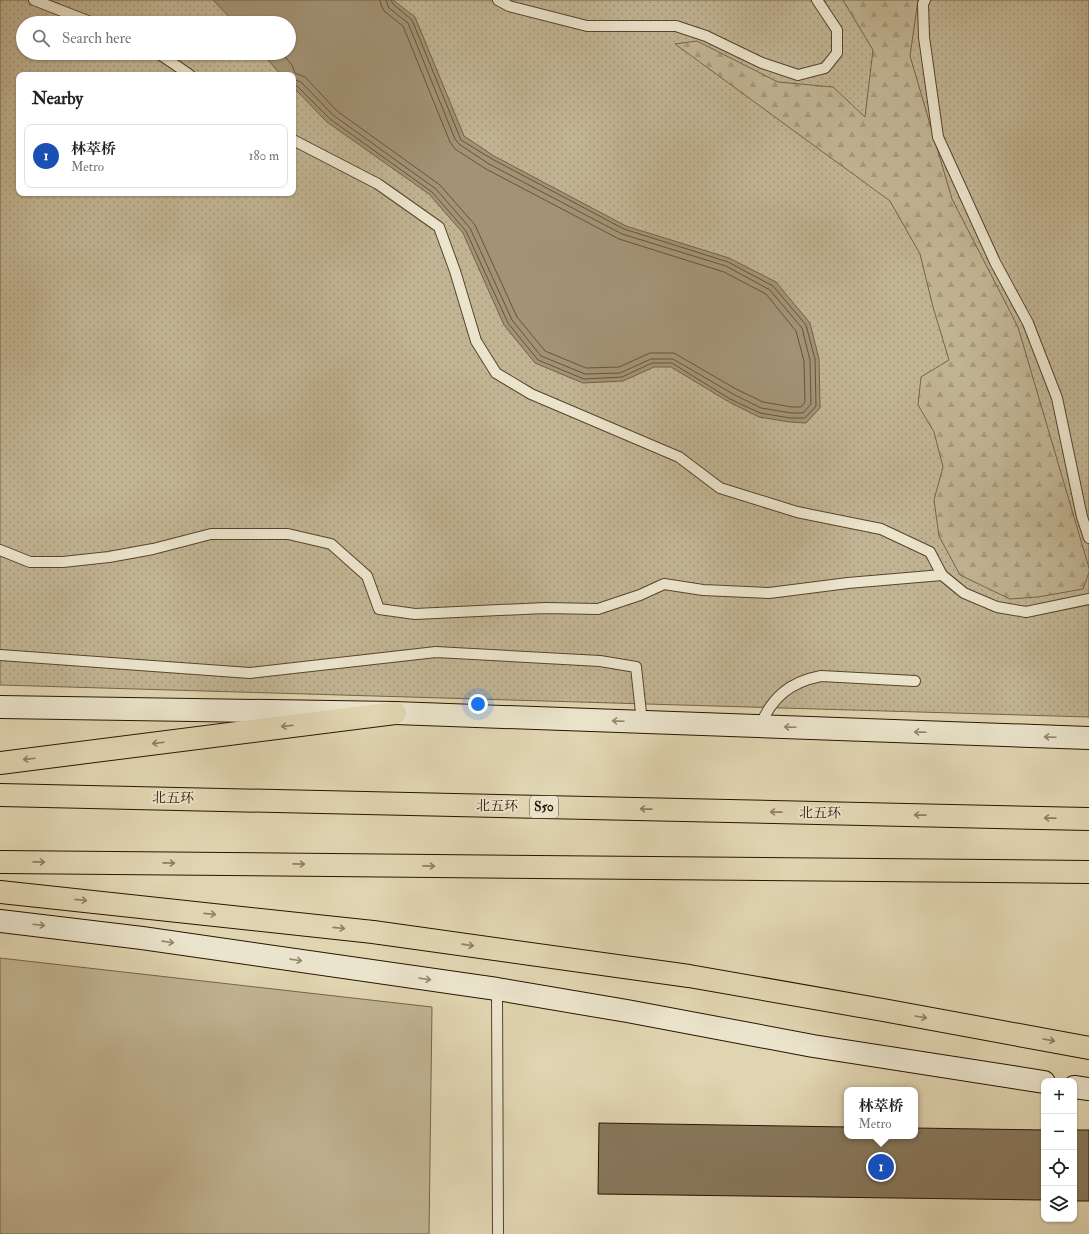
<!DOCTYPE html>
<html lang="en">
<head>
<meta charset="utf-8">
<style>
  :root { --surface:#fff; --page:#f2f2f2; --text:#202124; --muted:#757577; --line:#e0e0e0; --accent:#0f766e }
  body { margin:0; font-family:"IM FELL Double Pica","Noto Serif SC",serif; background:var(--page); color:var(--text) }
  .controls { position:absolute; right:12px; bottom:12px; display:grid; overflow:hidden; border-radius:8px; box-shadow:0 1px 3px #0004 }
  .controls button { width:36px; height:36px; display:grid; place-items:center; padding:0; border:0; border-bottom:1px solid var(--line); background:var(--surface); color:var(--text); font:20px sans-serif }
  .you { position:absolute; left:478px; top:704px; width:14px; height:14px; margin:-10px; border:3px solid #fff; border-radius:50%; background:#1a73e8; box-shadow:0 0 0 6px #1a73e833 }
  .badge { display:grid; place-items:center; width:26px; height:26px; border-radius:50%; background:var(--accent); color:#fff; font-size:13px; font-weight:700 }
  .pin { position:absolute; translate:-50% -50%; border:2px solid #fff; box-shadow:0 1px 4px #0006 }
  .popup { position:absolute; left:844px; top:1087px; width:74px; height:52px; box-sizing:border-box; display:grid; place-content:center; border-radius:8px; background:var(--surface); filter:drop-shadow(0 1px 3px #0005); font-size:13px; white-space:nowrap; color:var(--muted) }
  .popup b { font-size:15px; color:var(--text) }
  .popup::after { content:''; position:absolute; left:50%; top:100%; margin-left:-8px; border:8px solid transparent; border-top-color:var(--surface) }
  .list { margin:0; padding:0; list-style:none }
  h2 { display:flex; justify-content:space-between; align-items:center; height:52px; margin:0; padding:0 16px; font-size:17px }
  h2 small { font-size:13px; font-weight:400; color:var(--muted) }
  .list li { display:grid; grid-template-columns:26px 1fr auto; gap:12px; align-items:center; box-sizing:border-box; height:64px; margin:0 8px 8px; padding:0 8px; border:1px solid var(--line); border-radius:8px }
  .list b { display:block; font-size:15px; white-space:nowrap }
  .list p { margin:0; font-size:13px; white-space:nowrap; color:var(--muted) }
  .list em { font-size:13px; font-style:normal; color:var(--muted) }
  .icon { flex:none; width:22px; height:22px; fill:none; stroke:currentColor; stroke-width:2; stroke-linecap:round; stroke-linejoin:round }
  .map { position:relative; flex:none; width:1089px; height:1234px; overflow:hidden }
  .search { position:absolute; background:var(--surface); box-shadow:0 1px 3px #0004; left:16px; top:16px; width:280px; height:44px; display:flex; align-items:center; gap:10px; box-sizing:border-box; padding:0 14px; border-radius:22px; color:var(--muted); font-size:15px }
  .panel { position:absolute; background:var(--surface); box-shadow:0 1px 3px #0004; left:16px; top:72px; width:280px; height:124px; border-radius:8px }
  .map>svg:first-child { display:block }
</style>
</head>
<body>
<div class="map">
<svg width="1089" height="1234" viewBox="0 0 1089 1234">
  <defs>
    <pattern id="grass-dots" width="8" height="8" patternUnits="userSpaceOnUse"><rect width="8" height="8" fill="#c1b493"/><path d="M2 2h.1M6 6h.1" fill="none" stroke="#a69a7d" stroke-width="1.8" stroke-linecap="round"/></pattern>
    <pattern id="forest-firs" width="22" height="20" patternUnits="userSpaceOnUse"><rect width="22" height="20" fill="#c1b493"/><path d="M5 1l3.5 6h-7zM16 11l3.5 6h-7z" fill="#a69a7d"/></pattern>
  </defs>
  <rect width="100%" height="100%" fill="#e0d5b1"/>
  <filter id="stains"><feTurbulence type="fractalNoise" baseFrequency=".005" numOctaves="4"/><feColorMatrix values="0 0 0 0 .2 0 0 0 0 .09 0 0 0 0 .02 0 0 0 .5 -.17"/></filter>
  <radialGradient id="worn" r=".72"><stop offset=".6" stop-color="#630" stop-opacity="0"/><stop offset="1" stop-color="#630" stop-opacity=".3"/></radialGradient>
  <path fill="url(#grass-dots)" stroke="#75644a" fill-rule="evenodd" d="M0 0H1089V717L0 685ZM23 23H289V53H23ZM19 75H293V193H19Z"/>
  <polygon fill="url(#forest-firs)" stroke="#75644a" points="843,0 918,0 910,56 952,199 1018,327 1089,568 1089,572 1083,589 1038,597 1010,599 960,575 939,536 934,500 943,467 934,432 918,405 921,377 949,360 933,307 920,254 890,201 675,44 697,41 778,82 833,87 865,117 873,50"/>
  <polygon fill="#c1b493" stroke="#75644a" points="0,958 432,1007 429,1234 0,1234"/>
  <polygon fill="#a29375" stroke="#726046" points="213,0 393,0 415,17 464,136 494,156 626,226 729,258 776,282 810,323 819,359 820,408 806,423 790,422 759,417 729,402 671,367 654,367 623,381 583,383 535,363 504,325 463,233 429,194 327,122 293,87 293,75 281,75 262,53 289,53 289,23 235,23"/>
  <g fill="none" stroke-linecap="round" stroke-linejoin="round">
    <g stroke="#66543a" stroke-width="1">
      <polyline points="282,53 292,65 295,73 305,77 337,111 440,185 475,225 517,317 545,351 586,368 619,367 650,353 674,353 736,389 763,402 792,407 801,407 805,402 804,361 796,331 766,294 724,272 619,239 486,169 455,149 450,142 403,26 384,11 381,5 380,0"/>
      <polyline points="293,79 301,82 333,115 436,189 470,228 512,320 541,356 585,374 620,373 651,359 673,359 733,394 761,408 791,413 803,413 811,404 810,360 802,328 770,290 726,266 622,234 489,164 459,144 455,139 408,23 389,8 386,0"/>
      <polyline points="293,85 297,86 330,119 432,192 466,231 508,323 538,360 584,379 622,377 652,363 672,363 730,399 760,413 790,418 805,418 816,406 815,359 806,325 773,286 728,262 624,229 492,159 461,140 412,20 393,4 391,0"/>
    </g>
  </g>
  <g fill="#88785c" stroke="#291400">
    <polygon points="599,1123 847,1127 847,1136 915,1136 915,1128 1044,1130 1044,1200 598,1194"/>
    <rect x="1074" y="1130" width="15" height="71"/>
  </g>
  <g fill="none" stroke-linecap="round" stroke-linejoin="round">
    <g stroke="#57442c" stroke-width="12">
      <g id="lane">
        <polyline points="34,0 93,23"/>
        <polyline points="498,0 509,6 587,26 676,26 706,36 762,63 798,75 825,68 837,53 837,30 817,0"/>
        <polyline points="925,0 923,4 924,37 938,137 995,262 1028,323 1057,398 1082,517 1089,538"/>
        <polyline points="158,53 190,75"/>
        <polyline points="293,140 378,184 439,227 455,271 476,341 496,373 531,394 679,457 720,488 797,512 881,529 930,552 942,575 964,593 997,607 1026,612 1089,599"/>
        <polyline points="0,550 30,562 63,562 109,557 153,549 211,534 288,534 331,544 367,576 379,609 415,614 545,608 598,609 640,595 664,584 703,590 769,593 848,583 942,575"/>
        <polyline points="0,655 250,673 436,652 600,661 636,667 642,722"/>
        <path d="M760 726C772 697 790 682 821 676L915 681"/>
        <polyline points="497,989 498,1234"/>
      </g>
    </g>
    <g stroke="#291400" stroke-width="24">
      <g id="secondary">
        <polyline points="0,707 395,713 1089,738"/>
        <polyline points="0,921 142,938 497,989 627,1011 813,1046 1044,1082"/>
        <polyline points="1074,1087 1089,1089"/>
      </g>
    </g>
    <g stroke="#291400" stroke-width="24">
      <g id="highway">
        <polyline points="0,763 395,713"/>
        <polyline points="0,795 1089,819"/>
        <polyline points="0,862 1089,872"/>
        <polyline points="0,892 373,932 689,976 883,1010 1089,1048"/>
      </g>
    </g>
    <use href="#lane" stroke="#ebe4cc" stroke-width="10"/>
    <use href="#secondary" stroke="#ebe4cc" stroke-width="22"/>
    <use href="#highway" stroke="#e0d5b1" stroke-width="22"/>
  </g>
  <defs><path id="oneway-shaft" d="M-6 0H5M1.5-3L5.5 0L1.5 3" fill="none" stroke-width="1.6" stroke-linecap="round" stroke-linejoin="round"/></defs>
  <g stroke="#948670">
    <use href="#oneway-shaft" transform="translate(618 721) rotate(-178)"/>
    <use href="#oneway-shaft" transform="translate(790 727) rotate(-178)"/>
    <use href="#oneway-shaft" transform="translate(920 732) rotate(-178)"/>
    <use href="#oneway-shaft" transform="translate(1050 737) rotate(-178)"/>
    <use href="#oneway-shaft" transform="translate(39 925) rotate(7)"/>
    <use href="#oneway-shaft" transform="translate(168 942) rotate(8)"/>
    <use href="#oneway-shaft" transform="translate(296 960) rotate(8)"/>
    <use href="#oneway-shaft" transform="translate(425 979) rotate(8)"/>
  </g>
  <g stroke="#8e7e61">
    <use href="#oneway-shaft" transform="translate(287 726) rotate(173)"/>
    <use href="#oneway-shaft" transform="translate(158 743) rotate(173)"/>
    <use href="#oneway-shaft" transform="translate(29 759) rotate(173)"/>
    <use href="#oneway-shaft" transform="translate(646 809) rotate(-179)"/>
    <use href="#oneway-shaft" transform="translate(776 812) rotate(-179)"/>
    <use href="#oneway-shaft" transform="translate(920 815) rotate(-179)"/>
    <use href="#oneway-shaft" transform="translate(1050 818) rotate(-179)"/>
    <use href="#oneway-shaft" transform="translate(39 862) rotate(1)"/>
    <use href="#oneway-shaft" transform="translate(169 863) rotate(1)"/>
    <use href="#oneway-shaft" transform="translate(299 864) rotate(1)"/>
    <use href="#oneway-shaft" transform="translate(429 866) rotate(1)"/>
    <use href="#oneway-shaft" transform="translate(81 900) rotate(6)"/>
    <use href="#oneway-shaft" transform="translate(210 914) rotate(6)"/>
    <use href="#oneway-shaft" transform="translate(339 928) rotate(6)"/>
    <use href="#oneway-shaft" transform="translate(468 945) rotate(8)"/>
    <use href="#oneway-shaft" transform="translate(921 1017) rotate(10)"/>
    <use href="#oneway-shaft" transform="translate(1049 1040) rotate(10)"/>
  </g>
  <g text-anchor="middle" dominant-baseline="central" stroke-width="3.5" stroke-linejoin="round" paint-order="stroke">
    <rect fill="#ebe4cc" stroke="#63523d" stroke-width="1" x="530" y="796" width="28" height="22" rx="3"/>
    <g font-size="13" font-weight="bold" fill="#291400">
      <text x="544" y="807">S50</text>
    </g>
    <g font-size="14" fill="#291400" stroke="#ebe4cc">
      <text transform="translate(173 798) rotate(1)">北五环</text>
      <text transform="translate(497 806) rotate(1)">北五环</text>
      <text transform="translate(820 813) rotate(1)">北五环</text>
    </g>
  </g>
  <rect width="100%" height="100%" filter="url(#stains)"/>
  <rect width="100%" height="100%" fill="url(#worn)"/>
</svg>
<div class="controls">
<button>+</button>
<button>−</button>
<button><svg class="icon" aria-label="locate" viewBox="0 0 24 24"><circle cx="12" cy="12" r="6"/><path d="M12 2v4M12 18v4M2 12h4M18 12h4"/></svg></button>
<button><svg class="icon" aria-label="layers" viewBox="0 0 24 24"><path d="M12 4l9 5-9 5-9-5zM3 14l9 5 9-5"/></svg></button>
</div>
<div class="you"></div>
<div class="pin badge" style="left:881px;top:1167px;background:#1a4fb4">1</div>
<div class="popup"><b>林萃桥</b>Metro</div>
<div class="search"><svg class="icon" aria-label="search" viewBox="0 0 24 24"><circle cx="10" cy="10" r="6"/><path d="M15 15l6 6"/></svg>Search here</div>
<section class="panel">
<h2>Nearby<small></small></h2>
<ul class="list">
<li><span class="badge" style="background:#1a4fb4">1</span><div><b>林萃桥</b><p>Metro</p></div><em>180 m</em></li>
</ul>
</section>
</div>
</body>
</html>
